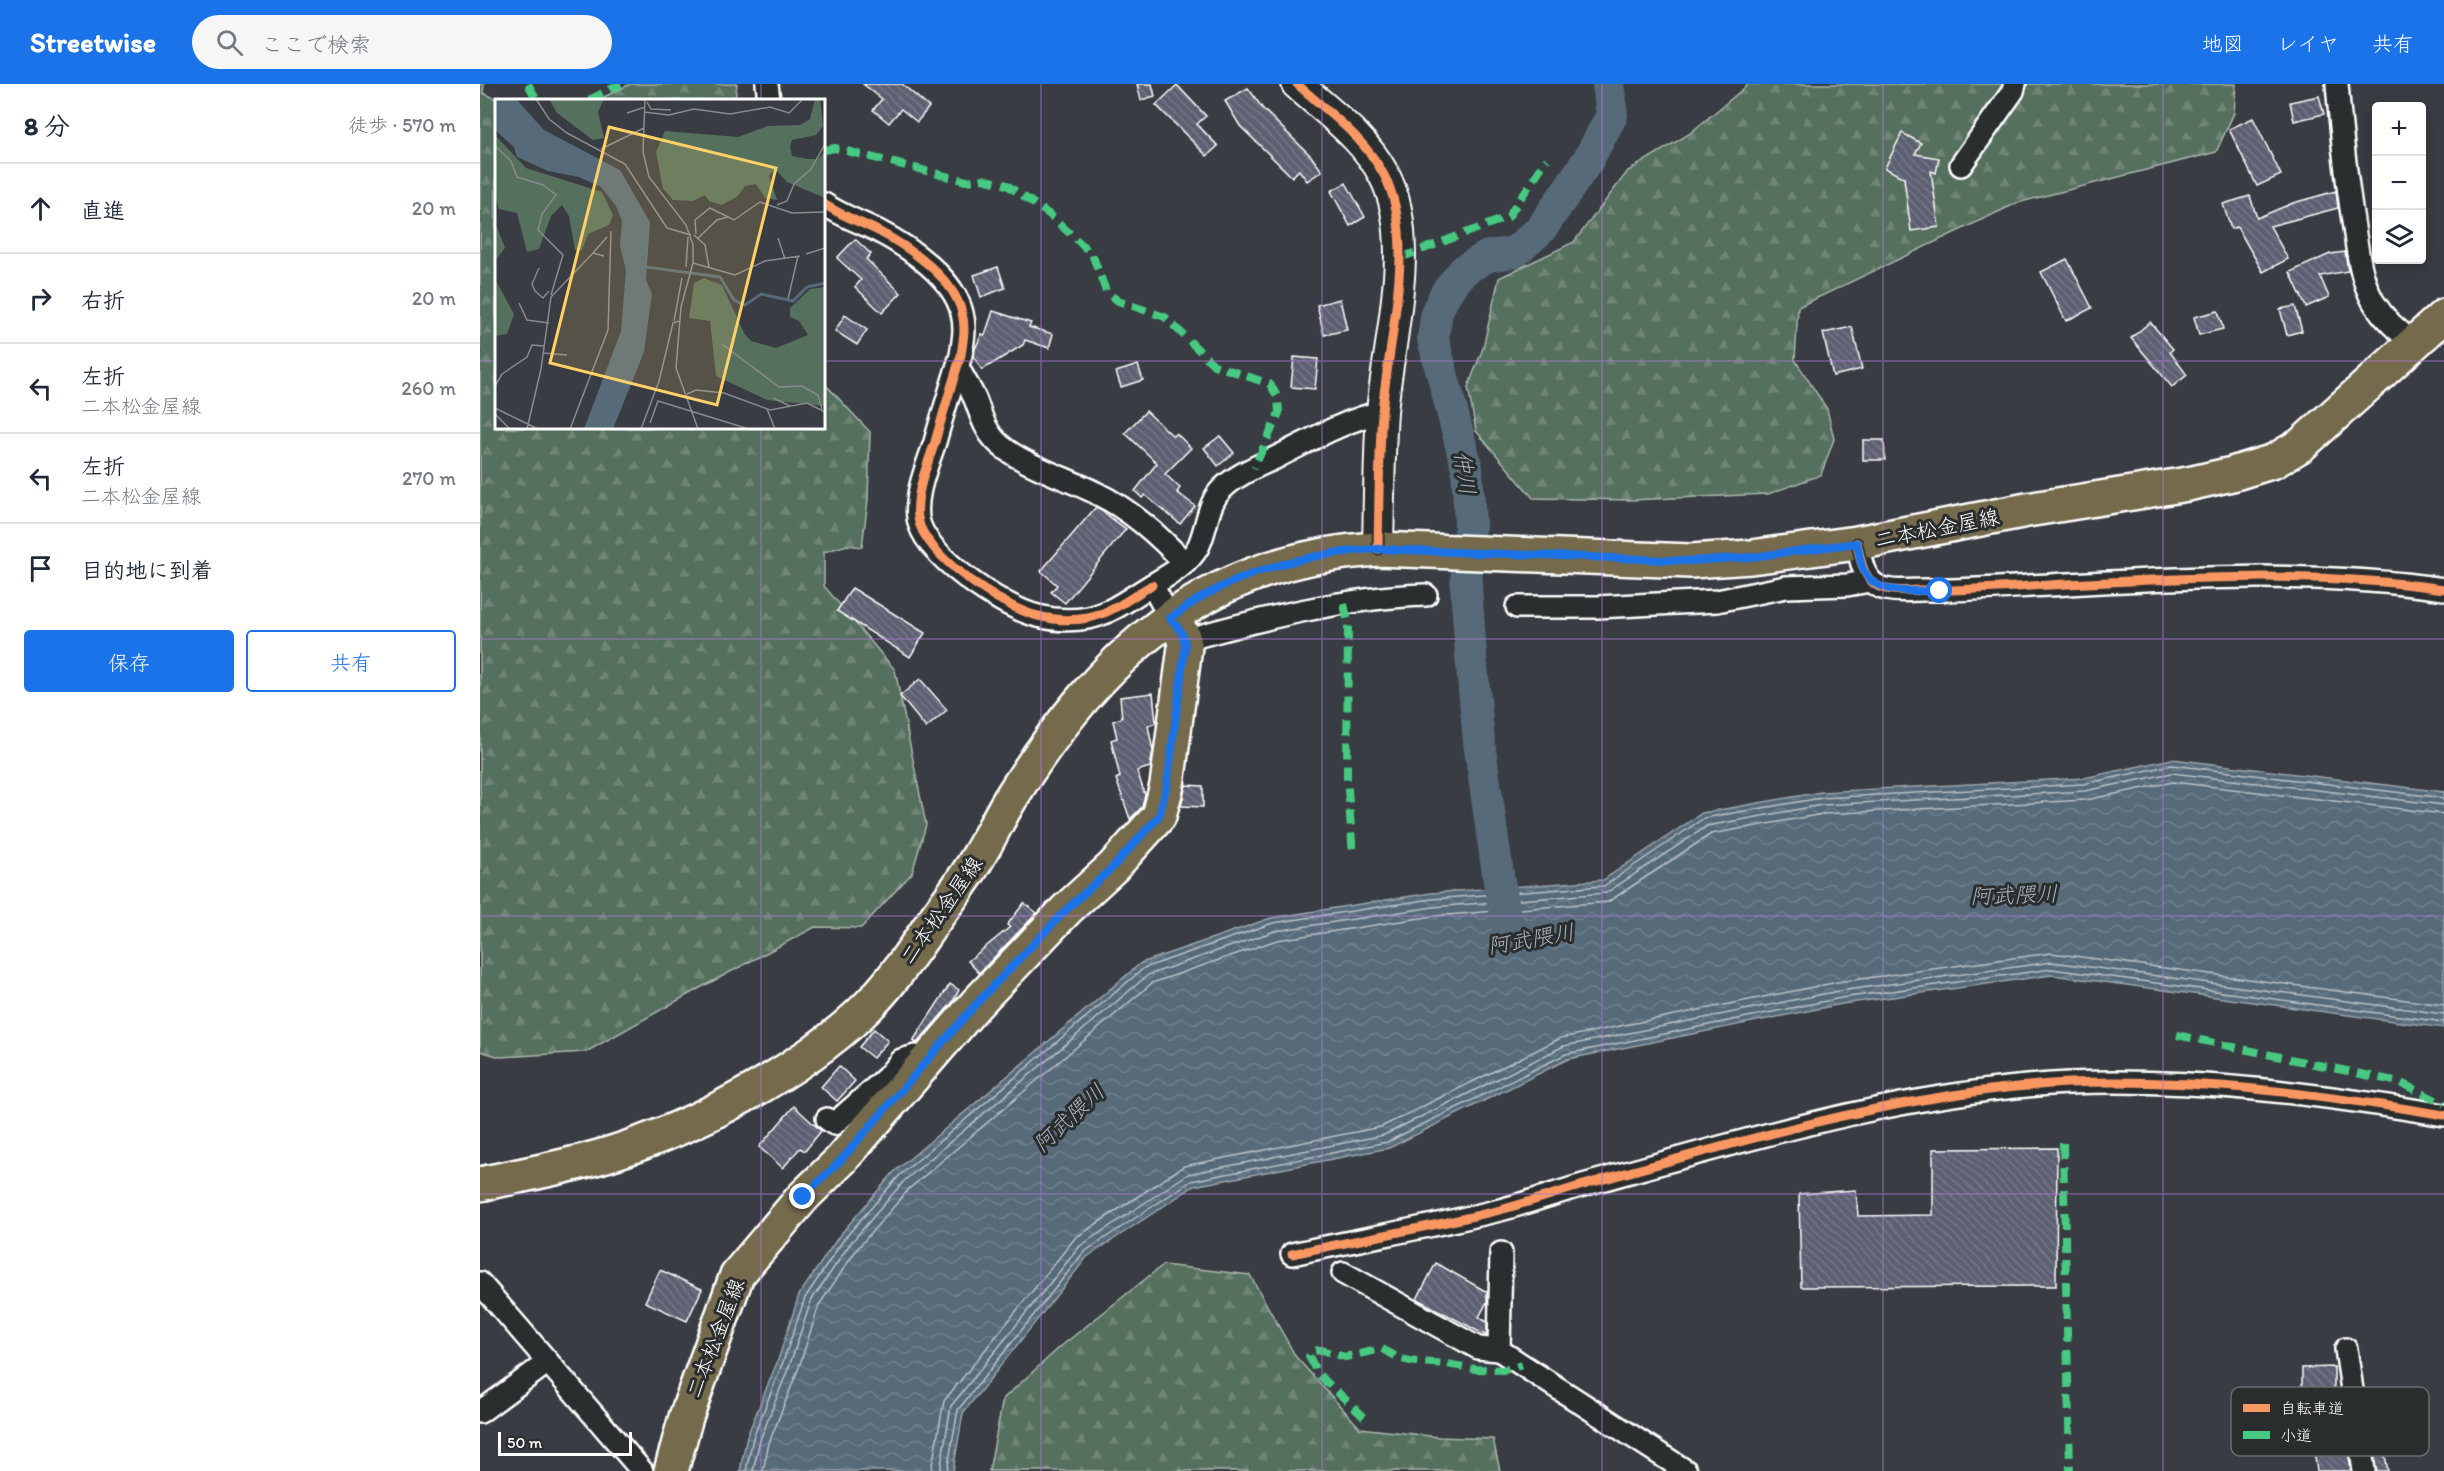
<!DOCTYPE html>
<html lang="ja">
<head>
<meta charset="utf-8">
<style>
  :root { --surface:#fff; --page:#f6f6f7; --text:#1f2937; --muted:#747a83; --line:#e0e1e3; --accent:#1a73e8 }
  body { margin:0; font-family:Itim,"Klee One",sans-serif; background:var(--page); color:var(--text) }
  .controls { position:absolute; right:18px; top:18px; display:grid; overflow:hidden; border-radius:6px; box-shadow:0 3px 15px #0003 }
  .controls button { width:54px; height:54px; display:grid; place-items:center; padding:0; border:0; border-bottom:2px solid var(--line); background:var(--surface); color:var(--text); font:30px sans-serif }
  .scale { position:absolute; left:18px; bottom:15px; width:134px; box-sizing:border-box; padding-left:6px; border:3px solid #fff; border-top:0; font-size:16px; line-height:21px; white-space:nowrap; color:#fff; -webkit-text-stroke:4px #2a2d2e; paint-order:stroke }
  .stop { position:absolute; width:18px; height:18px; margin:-14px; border:4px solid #1a73e8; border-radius:50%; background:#fff }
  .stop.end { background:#1a73e8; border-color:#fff; box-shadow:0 2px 6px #0008 }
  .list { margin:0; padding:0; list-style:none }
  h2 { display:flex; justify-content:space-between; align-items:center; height:78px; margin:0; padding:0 24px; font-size:26px }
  h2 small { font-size:20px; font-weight:400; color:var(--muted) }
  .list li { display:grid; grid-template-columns:39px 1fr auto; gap:18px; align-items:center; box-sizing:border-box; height:90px; padding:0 24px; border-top:2px solid var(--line) }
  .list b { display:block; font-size:22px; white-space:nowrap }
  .list p { margin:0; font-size:20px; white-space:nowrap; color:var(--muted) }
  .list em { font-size:20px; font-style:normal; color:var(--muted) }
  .actions { display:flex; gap:12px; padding:18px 24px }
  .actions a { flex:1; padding:14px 0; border:2px solid var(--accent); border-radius:6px; text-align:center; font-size:21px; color:var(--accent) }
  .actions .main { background:var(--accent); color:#fff }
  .icon { flex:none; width:33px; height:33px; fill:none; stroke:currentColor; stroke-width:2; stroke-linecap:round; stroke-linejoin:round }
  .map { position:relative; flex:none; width:1964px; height:1387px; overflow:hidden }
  header { display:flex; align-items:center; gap:36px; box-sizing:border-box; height:84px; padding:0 30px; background:var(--accent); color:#fff }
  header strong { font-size:28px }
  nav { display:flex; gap:33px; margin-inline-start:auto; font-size:21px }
  .search { width:420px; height:54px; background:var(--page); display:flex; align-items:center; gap:15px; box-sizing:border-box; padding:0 21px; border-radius:33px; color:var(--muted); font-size:22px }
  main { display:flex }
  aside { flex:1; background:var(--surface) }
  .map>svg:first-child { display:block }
</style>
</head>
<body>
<header>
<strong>Streetwise</strong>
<div class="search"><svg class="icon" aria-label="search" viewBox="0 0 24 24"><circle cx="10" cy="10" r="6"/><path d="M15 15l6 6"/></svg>ここで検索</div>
<nav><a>地図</a><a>レイヤ</a><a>共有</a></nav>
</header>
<main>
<aside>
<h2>8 分<small>徒歩 · 570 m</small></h2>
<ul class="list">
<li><svg class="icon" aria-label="ahead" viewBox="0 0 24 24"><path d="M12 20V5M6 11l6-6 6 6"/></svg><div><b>直進</b></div><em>20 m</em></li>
<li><svg class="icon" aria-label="right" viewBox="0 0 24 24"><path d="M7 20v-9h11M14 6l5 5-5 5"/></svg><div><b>右折</b></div><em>20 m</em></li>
<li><svg class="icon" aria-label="left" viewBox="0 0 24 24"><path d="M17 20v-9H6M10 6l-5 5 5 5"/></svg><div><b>左折</b><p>二本松金屋線</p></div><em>260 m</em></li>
<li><svg class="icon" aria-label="left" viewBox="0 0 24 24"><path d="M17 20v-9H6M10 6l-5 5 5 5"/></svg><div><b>左折</b><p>二本松金屋線</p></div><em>270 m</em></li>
<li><svg class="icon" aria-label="arrive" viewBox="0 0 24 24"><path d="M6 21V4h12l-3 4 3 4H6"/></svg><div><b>目的地に到着</b></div></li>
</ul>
<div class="actions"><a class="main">保存</a><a>共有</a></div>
</aside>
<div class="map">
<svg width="1964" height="1387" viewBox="0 0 1964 1387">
  <defs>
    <pattern id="forest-firs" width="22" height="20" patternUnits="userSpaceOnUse" patternTransform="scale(1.5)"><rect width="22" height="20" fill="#56705e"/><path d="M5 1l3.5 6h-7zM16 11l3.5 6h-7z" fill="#6f8576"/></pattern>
    <pattern id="water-waves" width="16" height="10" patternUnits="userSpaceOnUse" patternTransform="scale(1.5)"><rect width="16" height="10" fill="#566a79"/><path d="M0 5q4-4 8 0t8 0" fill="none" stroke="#6f808d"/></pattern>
    <pattern id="building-back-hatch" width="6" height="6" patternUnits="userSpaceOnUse" patternTransform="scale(1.5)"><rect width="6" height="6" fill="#5d6072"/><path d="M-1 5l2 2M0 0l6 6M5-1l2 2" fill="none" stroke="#757887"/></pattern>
  </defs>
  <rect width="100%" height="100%" fill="#393c42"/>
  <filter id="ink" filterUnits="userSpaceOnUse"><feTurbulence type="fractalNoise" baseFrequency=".0167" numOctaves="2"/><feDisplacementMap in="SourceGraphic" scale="12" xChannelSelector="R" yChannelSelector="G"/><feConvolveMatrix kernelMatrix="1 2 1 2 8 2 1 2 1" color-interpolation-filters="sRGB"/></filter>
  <g filter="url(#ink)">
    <g fill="url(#forest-firs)" stroke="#aab8ae" stroke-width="1.5">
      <polygon points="0,0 4,0 3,9 19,16 16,16 16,344 344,344 344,299 390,348 388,416 382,463 367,461 344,468 344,502 415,586 446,741 432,789 381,844 335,843 218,905 106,968 20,973 0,967"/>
      <polygon points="150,0 257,0 255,16 118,16"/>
      <polygon points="1269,0 1756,0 1754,29 1736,68 1537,119 1318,223 1315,276 1347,325 1354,355 1341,391 1288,410 1150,416 1053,414 996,347 988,303 1003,264 1019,194 1094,158 1148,87 1209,50"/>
      <polygon points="683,1181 770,1191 816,1273 880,1344 959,1353 1013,1355 1020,1387 509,1387 523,1315 580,1263"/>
    </g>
    <polygon fill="url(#water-waves)" stroke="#9aa6af" stroke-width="1.5" points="1692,675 1964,708 1964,944 1572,891 1362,920 1088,975 909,1064 714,1102 607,1173 483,1329 473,1387 260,1387 267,1352 298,1276 319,1211 359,1152 414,1088 661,879 791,834 951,809 1123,796 1222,729 1341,708 1604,694"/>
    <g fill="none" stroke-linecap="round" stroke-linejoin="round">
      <g stroke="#bbc3c9" stroke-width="1.5">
        <polyline points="266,1387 273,1354 303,1278 325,1214 364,1155 419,1092 664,884 793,839 952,815 1124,802 1224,734 1341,714 1604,700 1692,681 1964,714"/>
        <polyline points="273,1387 280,1356 310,1280 331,1217 370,1160 424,1097 668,891 795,847 953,823 1126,809 1227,742 1342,721 1605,707 1692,689 1964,721"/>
        <polyline points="283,1387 289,1359 319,1283 339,1221 377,1165 430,1104 672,899 797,856 954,832 1128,818 1231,750 1343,730 1606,716 1693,698 1964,730"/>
        <polyline points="451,1387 464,1317 595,1154 704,1082 901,1043 1081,954 1358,898 1571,869 1964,921"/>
        <polyline points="460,1387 471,1322 600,1162 708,1090 904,1051 1084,962 1359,907 1572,878 1964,930"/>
        <polyline points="467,1387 478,1326 604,1168 711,1097 907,1058 1086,970 1361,914 1572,885 1964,938"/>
      </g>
      <polyline stroke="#566a79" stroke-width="32" points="1028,847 1019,797 999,658 991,572 986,502 990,441 987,384 953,255 957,227 967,207 984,186 1008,172 1035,168 1061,145 1108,76 1132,31 1128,0"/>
    </g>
    <g fill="url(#building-back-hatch)" stroke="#fff" stroke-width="1.5">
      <polygon points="383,0 422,0 449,23 437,38 421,25 409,39 393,26 402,15"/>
      <polygon points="657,0 672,0 675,12 661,16"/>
      <polygon points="697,1 726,32 717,40 738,62 727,72 676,21"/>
      <polygon points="768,4 783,25 831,72 842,87 827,97 819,86 812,93 760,42 745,17"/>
      <polygon points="1839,12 1844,30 1814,37 1810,18"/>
      <polygon points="1773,34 1801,91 1777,102 1749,45"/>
      <polygon points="1422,49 1441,59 1435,70 1459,74 1456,89 1451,87 1459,143 1431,147 1424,94 1405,84"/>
      <polygon points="866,99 885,133 870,142 851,107"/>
      <polygon points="1856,107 1858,124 1790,142 1808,175 1783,188 1757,143 1751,145 1743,120 1770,112 1777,134 1813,119"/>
      <polygon points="375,155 391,170 386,175 421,209 402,229 375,203 381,196 357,174"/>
      <polygon points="1865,168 1868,187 1840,192 1849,213 1826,223 1810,188 1850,170"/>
      <polygon points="1587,175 1612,224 1586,237 1561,188"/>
      <polygon points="518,183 525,204 501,213 494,191"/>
      <polygon points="860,215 867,246 844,251 837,221"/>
      <polygon points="1815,222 1822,247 1807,251 1800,225"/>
      <polygon points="513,227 551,239 549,243 573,250 569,264 545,256 543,261 502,286 494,273 495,265 502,250 505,251"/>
      <polygon points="1738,227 1743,245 1719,251 1714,233"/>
      <polygon points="365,231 387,246 377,261 355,247"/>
      <polygon points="1670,238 1693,265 1690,268 1707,291 1692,303 1651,254"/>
      <polygon points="1372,243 1382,285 1353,292 1343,249"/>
      <polygon points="814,273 838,275 835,305 811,303"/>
      <polygon points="658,281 663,296 641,303 636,288"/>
      <polygon points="666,327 693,352 696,349 711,364 685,390 700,404 697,408 715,422 700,440 665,411 662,414 655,407 677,379 645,349"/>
      <polygon points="740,352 754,369 738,382 724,364"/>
      <polygon points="1383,356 1404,356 1405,376 1383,376"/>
      <polygon points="616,423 646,445 585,519 571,508 577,501 561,487"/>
      <polygon points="372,504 445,549 430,573 357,527"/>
      <polygon points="440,595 467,626 446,644 420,612"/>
      <polygon points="673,609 676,639 668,642 673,667 670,683 657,687 665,711 662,723 650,735 636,695 640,693 631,656 637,654 633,637 642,634 640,613"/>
      <polygon points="706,701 723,702 723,723 701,722"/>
      <polygon points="544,819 557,829 499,889 488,877 530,843 527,841"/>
      <polygon points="470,900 479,906 472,919 437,959 433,957"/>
      <polygon points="394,945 408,957 393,974 379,963"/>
      <polygon points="359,982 375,997 357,1017 341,1003"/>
      <polygon points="314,1022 341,1047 325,1067 320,1064 303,1084 279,1063"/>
      <polygon points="1577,1064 1576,1202 1321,1203 1319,1110 1376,1106 1378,1132 1453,1131 1453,1065"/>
      <polygon points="956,1179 1007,1208 1007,1218 999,1233 1007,1238 1007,1252 937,1215"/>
      <polygon points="180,1186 222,1205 207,1237 165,1218"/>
      <polygon points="1854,1283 1854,1320 1822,1321 1822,1284"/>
      <polygon points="1862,1356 1864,1367 1868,1366 1871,1387 1837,1387 1833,1360"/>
      <polygon points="1903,1361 1908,1387 1896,1387 1893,1363"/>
    </g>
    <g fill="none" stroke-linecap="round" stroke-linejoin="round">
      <g stroke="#fff" stroke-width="26">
        <g id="street">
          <polyline points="287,0 289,16"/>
          <path d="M1857 0C1861 46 1866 92 1873 137 1877 163 1880 194 1893 217 1904 235 1918 248 1935 259"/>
          <polyline points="1481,81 1533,7 1535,0"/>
          <path d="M344 120C360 131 380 138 398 147 429 163 474 194 482 229 486 244 483 257 481 271 472 300 463 329 455 358 447 382 435 409 438 434 443 471 523 524 558 532 574 536 592 537 608 534 631 530 653 512 672 501"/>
          <path d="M478 283C483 294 490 304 495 315 501 330 504 344 515 356 536 379 587 394 616 409 651 426 678 451 705 479"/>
          <path d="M1377 459C1381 478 1384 501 1406 505 1418 508 1431 506 1443 506 1491 507 1540 502 1588 500 1713 493 1840 487 1964 505"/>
          <polyline points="1037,523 1117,523 1237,517 1306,503 1367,501 1390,497"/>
          <path d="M690 534 672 501C689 491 708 481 718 463 727 446 727 419 742 405 757 390 779 382 797 373 831 356 865 336 902 328"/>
          <path d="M705 556C780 535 868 513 946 511"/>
          <polyline points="347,1035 354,1040 407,993 421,976 435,972 446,977"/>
          <polyline points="1021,1169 1019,1266 1206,1387"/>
          <path d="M812 1170C881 1155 951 1143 1020 1126 1054 1117 1087 1105 1121 1096 1275 1053 1429 1007 1589 999 1715 994 1840 1010 1964 1031"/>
          <polyline points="863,1189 998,1264 1019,1266"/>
          <polyline points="0,1199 162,1387"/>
          <polyline points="1866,1265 1884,1387"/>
          <polyline points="0,1328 68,1278"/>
        </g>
      </g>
      <g stroke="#fff" stroke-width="34">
        <path id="secondary" d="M817 0C849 29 884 53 904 91 938 155 908 258 902 328 899 373 899 419 898 465"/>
      </g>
      <g stroke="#fff" stroke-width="38">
        <g id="primary">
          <path d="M0 1100C43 1091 87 1083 129 1070 213 1044 316 990 380 930 410 902 432 868 455 835 470 814 486 794 498 773 509 755 518 735 529 717 619 573 721 475 898 465L1211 477 1271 473 1377 459 1547 426 1708 400 1752 390 1794 377 1821 361 1964 232"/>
          <path d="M191 1387 206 1333 257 1191 323 1113 361 1076 496 920 587 825 633 783 679 732 687 701 705 563C705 551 698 543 690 534"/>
        </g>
      </g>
      <use href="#street" stroke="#2a2d2e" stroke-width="21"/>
      <use href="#secondary" stroke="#2a2d2e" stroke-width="30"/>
      <use href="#primary" stroke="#746b4b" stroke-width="33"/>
      <g stroke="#46c982" stroke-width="8" stroke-dasharray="15 8" stroke-linecap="butt">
        <polyline points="48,0 57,16"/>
        <polyline points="109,16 141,0"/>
        <polyline points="344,66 355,64 486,97 503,95 527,101 570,131 612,170 626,207 638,217 685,233 734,281 790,300 798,314 799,329 774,384"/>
        <polyline points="920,174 1028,133 1067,75"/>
        <polyline points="864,520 868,539 867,693 873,771"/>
        <polyline points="1697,951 1919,998 1964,1020"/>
        <polyline points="1583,1059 1590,1387"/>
        <polyline points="884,1333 837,1289 829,1272 832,1267 841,1266 865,1273 902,1265 921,1275 936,1278 967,1280 995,1285 1025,1286 1042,1281"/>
      </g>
      <g stroke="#2a2d2e" stroke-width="13">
        <g id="cycleway">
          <path d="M817 0C849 29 884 53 904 91 938 155 908 258 902 328 899 373 899 419 898 465"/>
          <path d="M344 120C360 131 380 138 398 147 429 163 474 194 482 229 486 244 483 257 481 271 472 300 463 329 455 358 447 382 435 409 438 434 443 471 523 524 558 532 574 536 592 537 608 534 631 530 653 512 672 501"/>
          <path d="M1377 459C1381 478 1384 501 1406 505 1418 508 1431 506 1443 506 1491 507 1540 502 1588 500 1713 493 1840 487 1964 505"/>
          <path d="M812 1170C881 1155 951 1143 1020 1126 1054 1117 1087 1105 1121 1096 1275 1053 1429 1007 1589 999 1715 994 1840 1010 1964 1031"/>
        </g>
      </g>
      <use href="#cycleway" stroke="#f99763" stroke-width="9"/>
    </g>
  </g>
  <g fill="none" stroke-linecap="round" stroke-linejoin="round" filter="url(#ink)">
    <path stroke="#1a73e8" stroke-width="8" d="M323 1113 361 1076 496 920 587 825 633 783 679 732 687 701 705 563C705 551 698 543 690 534 701 527 713 518 725 511 778 483 838 468 898 465L1211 477 1271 473 1377 459C1379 468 1380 479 1384 487 1397 513 1435 506 1460 507"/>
  </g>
  <path fill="none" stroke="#a976d5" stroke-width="1.5" stroke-opacity="0.55" d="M281 0V16M561 0V1387M842 0V1387M1122 0V1387M1403 0V1387M1683 0V1387M0 277H16M344 277H1964M281 344V1387M0 555H1964M0 832H1964M0 1110H1964"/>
  <g text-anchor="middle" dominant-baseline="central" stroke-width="6" stroke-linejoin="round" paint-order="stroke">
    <g font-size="21" fill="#fff" stroke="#2a2d2e">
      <text transform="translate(1457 444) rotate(-11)">二本松金屋線</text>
      <text transform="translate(461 826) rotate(-55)">二本松金屋線</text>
      <text transform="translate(235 1254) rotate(-69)">二本松金屋線</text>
    </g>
    <g font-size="22" font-style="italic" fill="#aab4bc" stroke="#2a2d2e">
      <text transform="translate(985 389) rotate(82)">仲川</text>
      <text transform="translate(1534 811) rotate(-2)">阿武隈川</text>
      <text transform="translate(1051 855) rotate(-10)">阿武隈川</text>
      <text transform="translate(589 1034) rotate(-43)">阿武隈川</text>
    </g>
  </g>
  <g transform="translate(15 15)">
    <rect width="330" height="330" fill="#393c42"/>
    <path d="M109 0 103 13 109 39 98 41 62 14 54 0ZM320 0H325L328 27 321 36 297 41 295 48 297 57 313 60H322L330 53V99L292 83 280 70 274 77 282 101 270 99 261 85 250 87 243 97 227 106 214 102 210 96 198 102 178 101 168 90 161 53 170 32 243 38 273 27 305 26 315 20ZM0 36 31 69 107 93 118 116 114 126 93 135 87 151H80L74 117 67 106 56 117 44 150 32 153 22 114 4 110 0 97ZM0 123 10 149 0 162ZM209 179 227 186 249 234 256 242 281 249 313 236 304 222 295 218V209L315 190 330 188 329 307 272 301 221 277 215 222 194 219 199 184ZM0 180 19 215 12 235 0 237Z" fill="#56705e"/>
    <path d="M0 0H21L49 31 125 71 155 123 151 181 157 195 149 253 118 330H89L126 232 131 171 125 147 127 122 121 107 106 88 84 78 53 72 22 58 19 48 0 31Z" fill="#566a79"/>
    <path fill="none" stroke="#566a79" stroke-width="3" d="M151 168 225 178 239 201 250 206 266 195 298 202 312 188 330 184"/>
    <path fill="none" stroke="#888a8e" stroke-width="1.5" d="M41 0 54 20 72 34 130 65 172 129 196 136M150 0 148 53 154 78 191 126 198 146V164L186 208 181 269 203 330M152 3 156 10 176 11M149 13 174 16 199 10 235 15 275 8 294 14 308 0M132 14 150 8M0 47 16 62 22 78 48 86 61 96 47 115 43 131 68 156 56 196M106 50 149 29M282 106 292 102 299 85 316 70 330 45M201 135 200 121 215 109 239 121 265 103 297 114 330 113M199 136 210 146 214 168M283 139 290 160M202 140 222 121 233 118M98 154 112 138M311 155 330 149M198 164 240 176 270 162 305 157M191 168 193 138M44 169 37 185 40 192 48 199 54 192M293 200 303 157M24 204 32 221 54 224M179 222 187 179M227 245 284 288 307 287 323 296 327 310M48 254 72 256M0 287 7 275 32 258 37 246 49 247M192 295 201 291 229 294 275 311 312 304 330 313M278 299 295 307M0 309 43 330M272 310 280 330M0 315 15 330M155 324 163 302 254 330M32 330 46 270 56 198 98 154 109 157M75 330 113 231 116 132M146 330 164 282 178 224 184 222"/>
    <path fill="#ffd166" fill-opacity="0.15" stroke="#ffd166" stroke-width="3" d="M114 28 281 69 222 306 55 264Z"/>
    <rect width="330" height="330" fill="none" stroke="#fff" stroke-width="3"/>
  </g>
  <rect x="1751" y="1303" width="198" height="69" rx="9" fill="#2a2d2e" stroke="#6a6c6d" stroke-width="1.5"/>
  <rect x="1763" y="1320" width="27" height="8" fill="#f99763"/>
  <rect x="1763" y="1347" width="27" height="8" fill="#46c982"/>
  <g font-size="16" fill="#fff">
    <text x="1800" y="1330">自転車道</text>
    <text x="1800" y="1357">小道</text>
  </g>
</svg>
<div class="controls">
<button>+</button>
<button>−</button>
<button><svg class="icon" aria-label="layers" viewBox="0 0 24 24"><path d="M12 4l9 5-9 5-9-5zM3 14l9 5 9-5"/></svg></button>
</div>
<div class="scale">50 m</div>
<div class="stop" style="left:1460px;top:507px"></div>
<div class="stop end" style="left:323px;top:1113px"></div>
</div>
</main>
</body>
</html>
